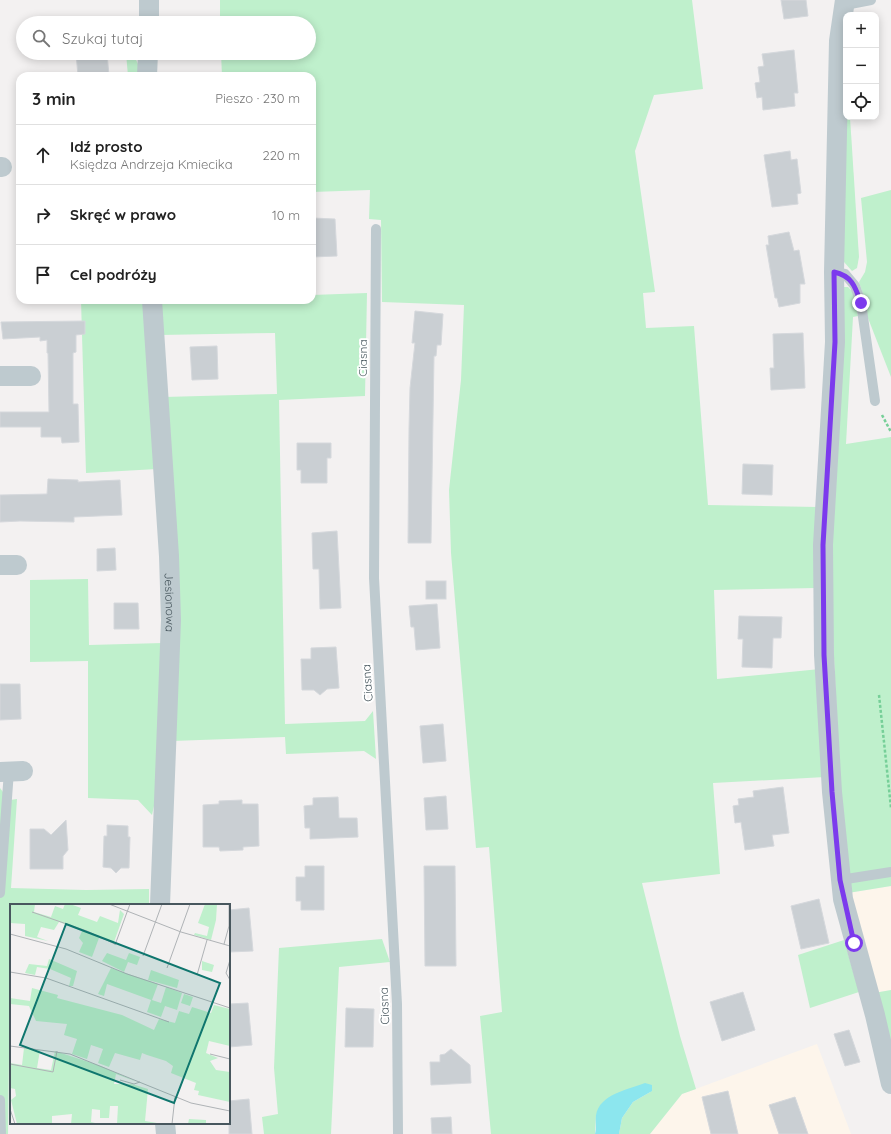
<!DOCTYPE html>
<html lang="pl">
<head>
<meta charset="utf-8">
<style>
  :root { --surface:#fff; --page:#f2f2f2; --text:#222; --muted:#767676; --line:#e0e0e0 }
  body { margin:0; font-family:Quicksand,sans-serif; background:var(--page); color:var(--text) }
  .controls { position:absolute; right:12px; top:12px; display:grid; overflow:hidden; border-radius:8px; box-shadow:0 2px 10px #0003 }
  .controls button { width:36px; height:36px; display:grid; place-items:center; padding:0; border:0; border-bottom:1px solid var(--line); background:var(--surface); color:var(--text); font:20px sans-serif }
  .stop { position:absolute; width:12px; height:12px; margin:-9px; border:3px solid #7c3aed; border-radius:50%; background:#fff }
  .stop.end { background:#7c3aed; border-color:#fff; box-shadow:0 1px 4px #0008 }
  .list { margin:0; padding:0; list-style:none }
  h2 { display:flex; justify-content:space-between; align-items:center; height:52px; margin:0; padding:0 16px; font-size:17px }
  h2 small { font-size:13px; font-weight:400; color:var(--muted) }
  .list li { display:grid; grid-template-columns:26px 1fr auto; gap:12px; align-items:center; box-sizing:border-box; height:60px; padding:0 16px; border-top:1px solid var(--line) }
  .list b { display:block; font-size:15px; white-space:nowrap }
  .list p { margin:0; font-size:13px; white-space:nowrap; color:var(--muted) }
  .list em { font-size:13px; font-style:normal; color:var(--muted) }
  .icon { flex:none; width:22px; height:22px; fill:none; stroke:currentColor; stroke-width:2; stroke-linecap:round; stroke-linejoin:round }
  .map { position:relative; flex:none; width:891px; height:1134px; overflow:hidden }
  .search { position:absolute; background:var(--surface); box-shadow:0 2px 10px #0003; left:16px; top:16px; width:300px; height:44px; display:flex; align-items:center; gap:10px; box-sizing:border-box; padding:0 14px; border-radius:22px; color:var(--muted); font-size:15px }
  .panel { position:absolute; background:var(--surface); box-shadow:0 2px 10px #0003; left:16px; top:72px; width:300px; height:232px; border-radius:12px }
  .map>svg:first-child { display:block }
</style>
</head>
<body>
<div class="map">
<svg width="891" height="1134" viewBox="0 0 891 1134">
  <rect width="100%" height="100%" fill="#f3f1f1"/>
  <g fill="#fdf5eb">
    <polygon points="891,886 891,990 874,993 848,893"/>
    <polygon points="817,1044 851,1134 650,1134 682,1094"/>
  </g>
  <g fill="#bff0cc">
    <polygon points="220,0 692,0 703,89 654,95 635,151 655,292 643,293 646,328 694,326 708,505 818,507 816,588 714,590 717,679 820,669 825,777 713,783 720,874 642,883 680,1036 696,1089 682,1094 650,1134 619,1134 622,1118 633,1102 652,1091 596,1115 595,1134 491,1134 480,1016 502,1012 489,847 476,848 451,553 449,490 461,380 464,305 382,302 381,220 369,219 370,190 312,192 312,76 222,76 221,53 309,53 309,23 220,23"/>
    <path d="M126 53C136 53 140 67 140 76H128Z"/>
    <polygon points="846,117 850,117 859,257 857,268 852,271 844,262 841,248"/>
    <polygon points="891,190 891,377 866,313 866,303 859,282 865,272 867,262 861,198"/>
    <polygon points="843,287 848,287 854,293 858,316 853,317 846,444 891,437 891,886 848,893 844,860 829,557"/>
    <polygon points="367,293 365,396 279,400 285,724 365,721 373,711 376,759 364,751 286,754 285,737 172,741 164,397 277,394 275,333 160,335 158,300 312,300 312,295"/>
    <polygon points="81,300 147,300 157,469 86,473"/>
    <polygon points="88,579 89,645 163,643 156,797 152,815 138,800 88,798 88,661 30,662 30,580"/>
    <polygon points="0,788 3,792 3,801 17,799 11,888 86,890 149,889 149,905 11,905 8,1134 0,1134"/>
    <polygon points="382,939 390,962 339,967 331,1134 264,1134 262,1117 278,1114 274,1068 279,948"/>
    <polygon points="844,940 859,992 810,1008 798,955"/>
    <polygon points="891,990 891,1059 874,993"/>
  </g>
  <path fill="#8ce6ee" d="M645 1083 652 1085V1091L633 1102 622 1118 619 1134H595C597 1128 595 1121 596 1115 600 1094 627 1090 645 1083Z"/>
  <g fill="#cacfd3" stroke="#d5d8dc">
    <polygon points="781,0 806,0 808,16 784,19"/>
    <polygon points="794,50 798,93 794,93 795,106 763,110 762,97 757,98 755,83 760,82 758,67 764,66 762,54"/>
    <polygon points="76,53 107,53 109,76 78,76"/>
    <polygon points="790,151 791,160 797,159 801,193 797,194 798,204 772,207 764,155"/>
    <polygon points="312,218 335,219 337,256 312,257"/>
    <polygon points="789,232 794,251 799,250 805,284 800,284 800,303 779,307 777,298 775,298 766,245 769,245 768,236"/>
    <polygon points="415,311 443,314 441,345 437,345 436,356 434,356 431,543 408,543 409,429 410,388 415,343 412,343"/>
    <polygon points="85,321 85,334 76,335 76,352 73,353 73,404 78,404 79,442 62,443 61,437 41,437 41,427 0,427 0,412 49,412 48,353 47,353 47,340 40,341 40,337 3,339 1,322"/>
    <polygon points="803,333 805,388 771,390 770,368 774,368 773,334"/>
    <polygon points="217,346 218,379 192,380 190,347"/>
    <polygon points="297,443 331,443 331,458 327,458 327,483 301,483 301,470 297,470"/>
    <polygon points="743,464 773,465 772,495 742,494"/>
    <polygon points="48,479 78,480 78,482 120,480 122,515 74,517 74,522 20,521 0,522 0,495 47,494"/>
    <polygon points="337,531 341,608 320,609 319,569 313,569 312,533"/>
    <polygon points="115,548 116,570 97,571 97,549"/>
    <rect x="426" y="581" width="20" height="18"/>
    <polygon points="114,603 138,603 139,629 114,629"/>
    <polygon points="437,604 440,648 416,650 414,627 411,627 409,606"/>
    <polygon points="739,616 782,617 781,638 773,638 772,668 742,667 743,639 738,639"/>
    <polygon points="336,647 339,688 327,689 320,695 314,690 302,690 301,659 311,659 311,648"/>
    <polygon points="0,684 20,684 21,719 0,720"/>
    <polygon points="443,724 446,761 423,763 420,726"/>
    <polygon points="783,787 789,833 772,835 774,846 745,850 741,822 735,823 733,806 739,805 738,799 754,797 753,791"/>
    <polygon points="446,796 448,829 426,830 424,798"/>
    <polygon points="338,797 339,818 357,818 358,837 310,839 310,828 305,828 304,806 313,805 313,798"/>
    <polygon points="242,800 242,804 258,804 259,846 243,847 243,850 220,851 219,847 203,847 203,805 219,804 219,801"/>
    <polygon points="66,820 68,850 63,856 63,869 30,869 30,829 44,829 51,835"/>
    <polygon points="107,825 128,826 128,837 130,837 129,868 121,868 116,873 111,868 103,867 104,836 107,836"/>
    <polygon points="305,866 324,866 324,910 301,910 301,901 296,901 296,877 305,877"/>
    <polygon points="424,866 455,866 456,966 425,966"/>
    <polygon points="819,899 829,943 801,949 791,906"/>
    <polygon points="249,908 253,951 229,952 229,910"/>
    <polygon points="743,992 755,1030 722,1041 710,1002"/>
    <polygon points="248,1003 252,1045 229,1047 229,1004"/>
    <polygon points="346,1008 374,1009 373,1047 345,1047"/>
    <polygon points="849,1030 860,1062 845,1066 834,1034"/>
    <polygon points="451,1049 470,1065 471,1083 431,1085 430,1062 440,1062 440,1055 445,1054"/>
    <polygon points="728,1091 738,1134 711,1134 702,1097"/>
    <polygon points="795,1097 808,1134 779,1134 769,1105"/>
    <polygon points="249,1099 252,1134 229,1134 229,1101"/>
    <polygon points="451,1117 452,1134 432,1134 431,1118"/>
  </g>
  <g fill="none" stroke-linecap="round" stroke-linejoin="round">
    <g stroke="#76cf98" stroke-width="2.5" stroke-dasharray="3 2" stroke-linecap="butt">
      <polyline points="882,415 891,432"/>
      <polyline points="879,695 891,808"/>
    </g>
    <g stroke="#becacf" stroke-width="10">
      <polyline points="845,5 871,0"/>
      <polyline points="376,229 374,578 397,1004 398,1134"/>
      <polyline points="834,272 845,274 855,286 861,303 875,401"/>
      <polyline points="840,880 891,872"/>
      <polyline points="0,893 9,771"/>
      <polyline points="0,1100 1,1134"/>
    </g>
    <g stroke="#becacf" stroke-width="20">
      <polyline points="845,0 839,41 834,272 835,342 823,545 824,655 832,792 843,899 875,1015 891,1084"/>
      <polyline points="149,23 149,0"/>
      <polyline points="147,76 148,53"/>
      <polyline points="0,167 2,167"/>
      <path id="s1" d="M152 300 169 556 171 620 160 905"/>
      <polyline points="0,376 31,376"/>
      <polyline points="0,565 17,565"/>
      <polyline points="0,772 23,771"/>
      <polyline points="165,1123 166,1134"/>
    </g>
  </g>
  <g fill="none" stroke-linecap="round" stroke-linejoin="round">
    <path stroke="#7c3aed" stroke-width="5" d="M854 943 840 880 832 792 824 655 823 545 835 342 834 272C852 276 855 286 861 303"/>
  </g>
  <g text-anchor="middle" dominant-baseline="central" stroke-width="4" stroke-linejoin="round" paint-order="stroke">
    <g font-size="12" fill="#48575e" stroke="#fff">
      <text transform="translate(362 358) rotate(-90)">Ciasna</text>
      <text stroke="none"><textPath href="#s1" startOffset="303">Jesionowa</textPath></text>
      <text transform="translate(367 683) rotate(-94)">Ciasna</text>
      <text transform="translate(384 1006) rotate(-92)">Ciasna</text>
    </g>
  </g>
  <g transform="translate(10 904)">
    <rect width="220" height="220" fill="#f3f1f1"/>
    <path d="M0 0H25L24 8 41 13 45 2 53 5 55 0H60L71 4 68 11 87 18 90 12 108 19 110 6 114 10 104 38 89 34 82 53 69 48 73 39 69 34 72 27 49 18 44 26 31 23 27 33 38 37 15 32V20L0 19ZM195 0H207L206 16 201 36 184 31 185 29 197 32 199 23 188 19ZM97 49 116 56 119 49 130 53 127 61 118 58 114 68 92 57ZM39 55 67 67 63 82H59L61 74 40 65 27 63 25 71 15 69 19 60 37 62ZM192 57 204 61 202 68 192 66ZM101 64 148 80 142 96 151 99 156 83 172 89 167 106 155 102 151 113 137 108 141 96 97 80 94 92 88 90ZM141 66 169 76 167 84 138 76ZM22 84 48 91 47 94 112 111 144 126 149 115 165 119 169 107 179 110 182 103 201 109 204 101 220 105V142L199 137 196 149 208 154 200 157 206 166 220 168V198L188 191 189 187 184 186 186 179 161 169 163 162 156 157 137 151 132 149 130 156 105 149 99 163 88 159 93 145 81 141 77 155 62 150 67 135 54 131 57 120 26 117 19 102 0 100V94L20 97ZM174 90 183 93 180 102 171 99ZM14 144 30 146 27 164 41 166 45 147 91 162 127 178 106 170 104 180H122L138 185 135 217 153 220H107L108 202H100L99 214H90V206L82 205 81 218 89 220H61L62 210 42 212V219L46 220H7L1 196 6 192 5 185 0 184V159L12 161ZM179 215 196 216V220H178Z" fill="#bff0cc"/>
    <path fill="none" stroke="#afb3b6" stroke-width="1" d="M99 0 171 28 220 42M22 8 77 27 105 40M0 30 56 45 117 70 220 104M214 40 219 22V0M105 41 120 0M133 52 152 0M220 56 216 69 220 76M157 64 180 0M0 68 36 74 159 118M187 71 197 36M0 142 60 150 181 199 220 207M200 150 220 155M0 160 43 168 47 147M110 176 124 180 130 178M0 205 5 220M162 220 165 193"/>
    <path fill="#0f766e" fill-opacity="0.15" stroke="#0f766e" stroke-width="2" d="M56 20 210 79 164 199 10 141Z"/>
    <rect width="220" height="220" fill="none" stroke="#48575e" stroke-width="2"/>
  </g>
</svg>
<div class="controls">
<button>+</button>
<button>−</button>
<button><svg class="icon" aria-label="locate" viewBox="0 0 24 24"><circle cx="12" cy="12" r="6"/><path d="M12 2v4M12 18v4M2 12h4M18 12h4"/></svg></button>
</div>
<div class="stop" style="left:854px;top:943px"></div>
<div class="stop end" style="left:861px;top:303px"></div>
<div class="search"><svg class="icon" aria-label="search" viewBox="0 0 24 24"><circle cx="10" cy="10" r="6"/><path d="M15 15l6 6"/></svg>Szukaj tutaj</div>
<section class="panel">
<h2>3 min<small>Pieszo · 230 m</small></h2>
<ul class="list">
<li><svg class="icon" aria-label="ahead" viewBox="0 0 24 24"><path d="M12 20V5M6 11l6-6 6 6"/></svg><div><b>Idź prosto</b><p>Księdza Andrzeja Kmiecika</p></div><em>220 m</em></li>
<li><svg class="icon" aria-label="right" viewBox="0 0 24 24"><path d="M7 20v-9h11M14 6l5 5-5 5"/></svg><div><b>Skręć w prawo</b></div><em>10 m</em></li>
<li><svg class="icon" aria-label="arrive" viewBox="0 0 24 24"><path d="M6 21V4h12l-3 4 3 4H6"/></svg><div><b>Cel podróży</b></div></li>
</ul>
</section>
</div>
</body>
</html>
